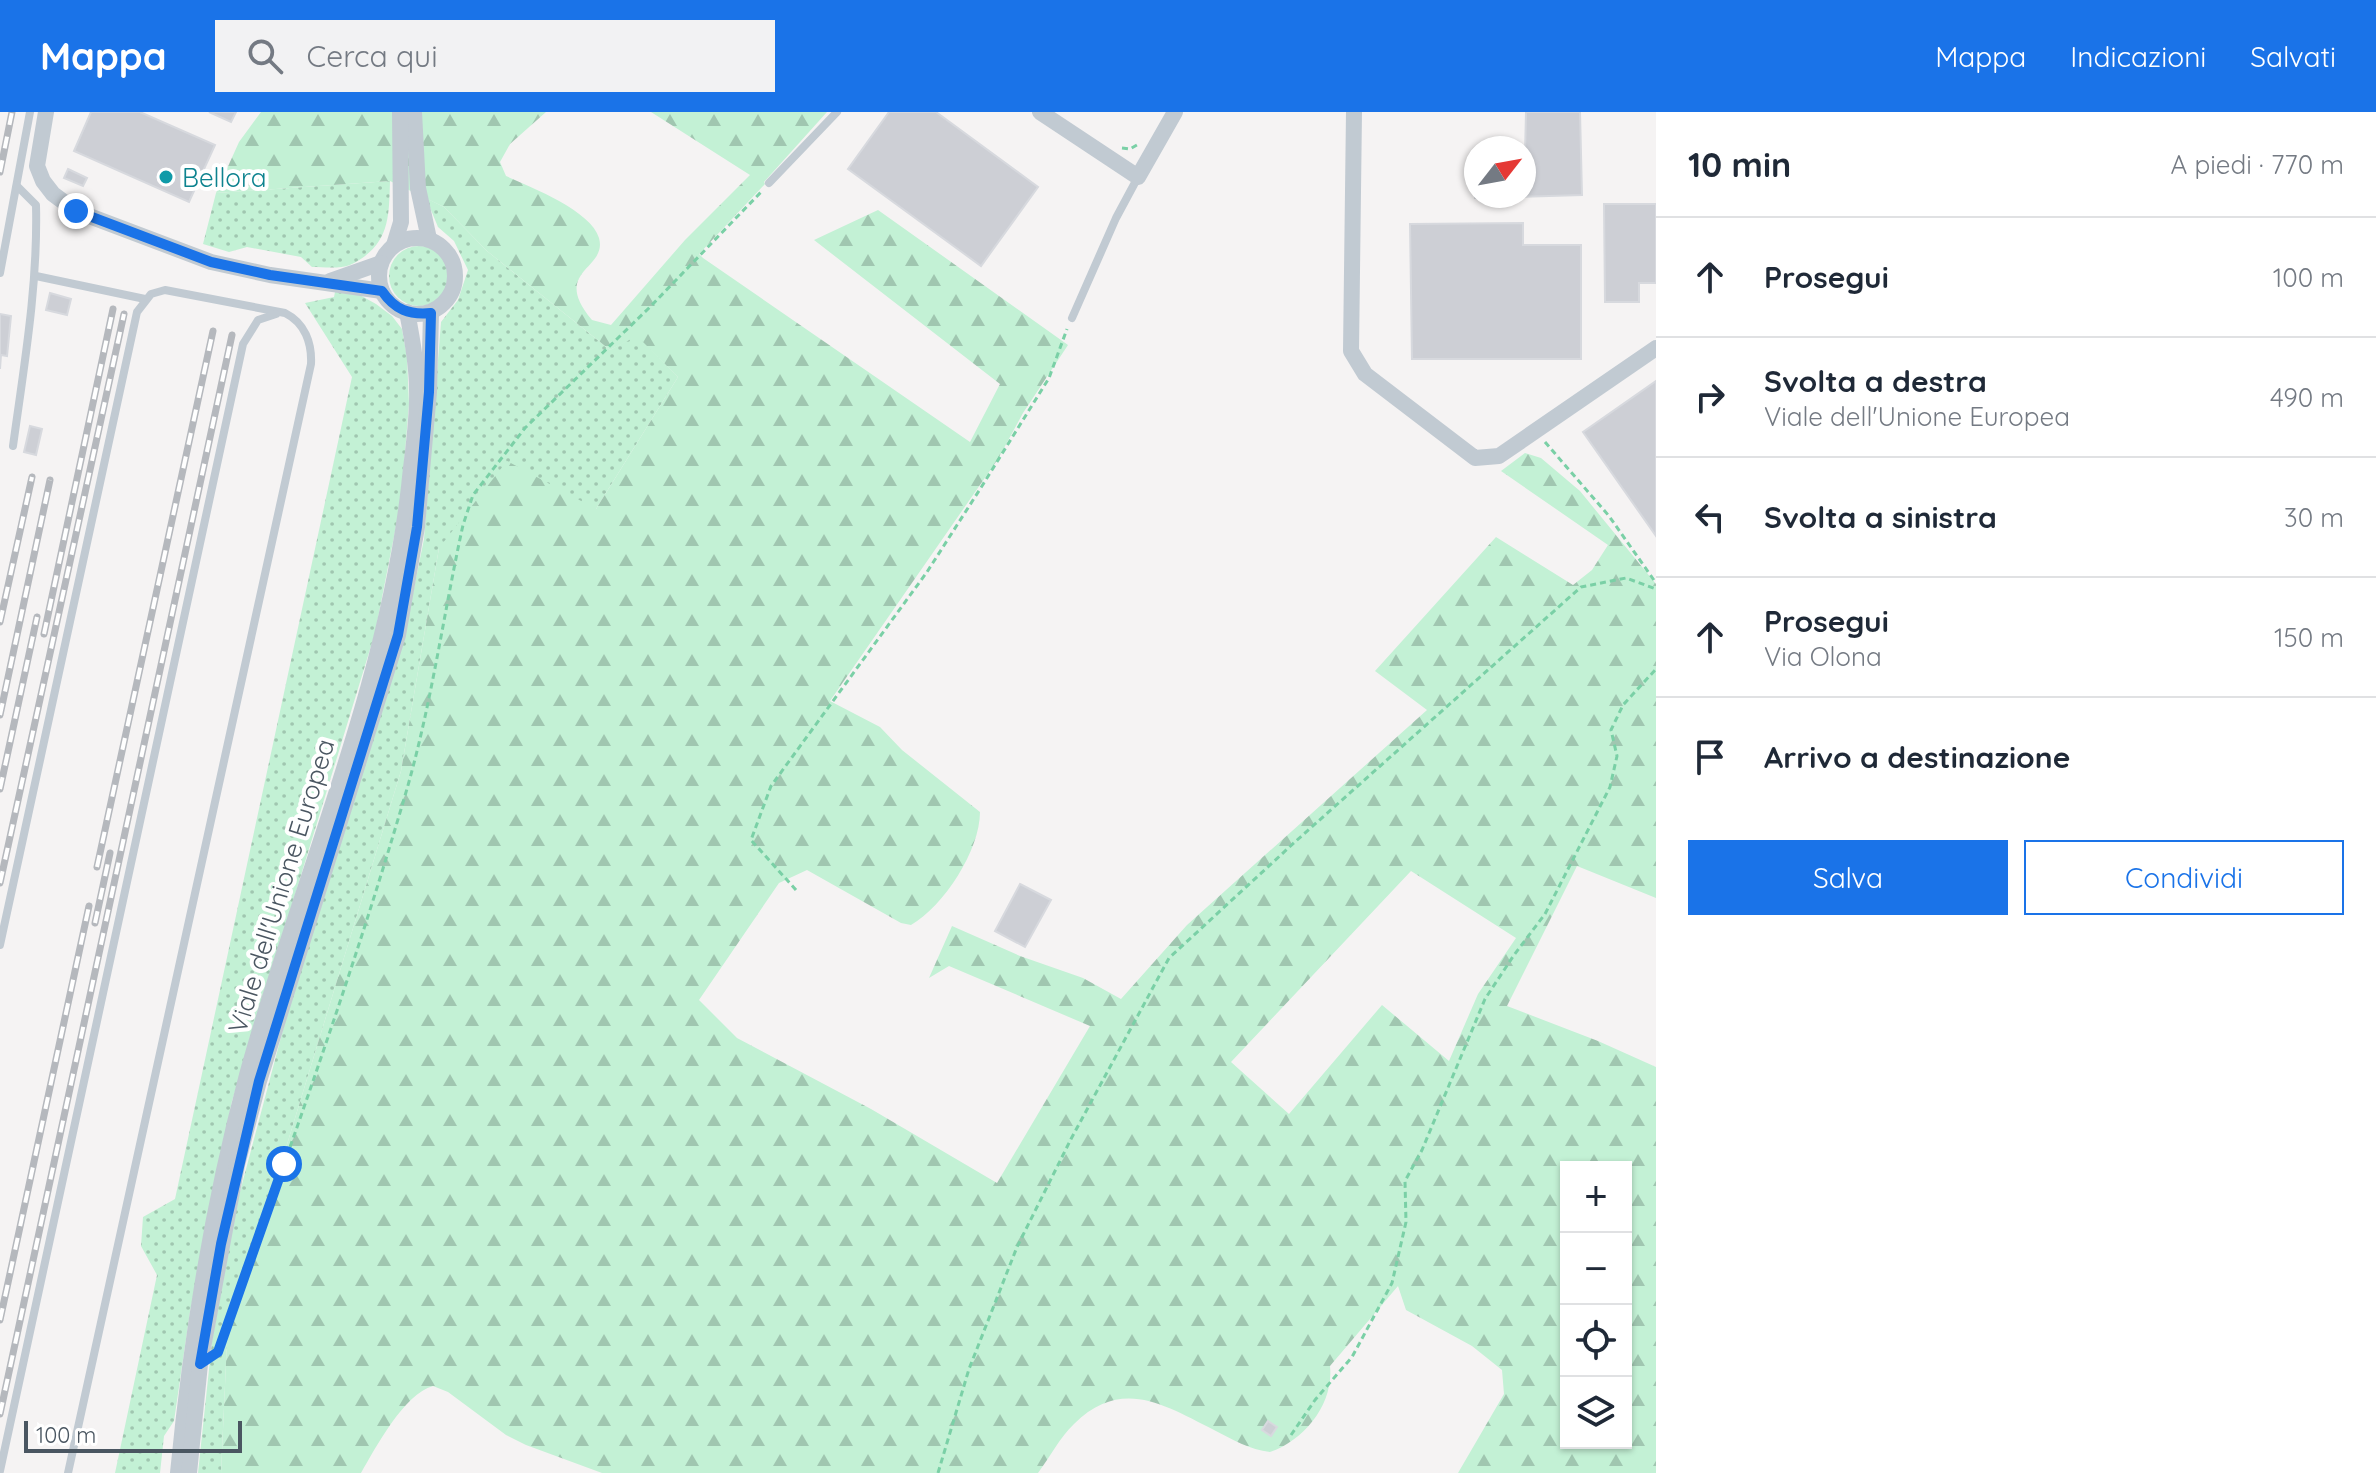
<!DOCTYPE html>
<html lang="it">
<head>
<meta charset="utf-8">
<style>
  :root { --surface:#fff; --page:#f2f2f3; --text:#1f2937; --muted:#747a83; --line:#e0e1e3; --accent:#1a73e8 }
  body { margin:0; font-family:Quicksand,sans-serif; background:var(--page); color:var(--text) }
  .controls { position:absolute; right:24px; bottom:24px; display:grid; overflow:hidden; border-radius:0px; box-shadow:0 2px 6px #0004 }
  .controls button { width:72px; height:72px; display:grid; place-items:center; padding:0; border:0; border-bottom:2px solid var(--line); background:var(--surface); color:var(--text); font:40px sans-serif }
  .compass { position:absolute; left:1464px; top:24px; width:72px; height:72px; border-radius:50%; background:var(--surface); box-shadow:0 2px 6px #0004; rotate:59deg }
  .scale { position:absolute; left:24px; bottom:20px; width:218px; box-sizing:border-box; padding-left:8px; border:4px solid #4a5661; border-top:0; font-size:22px; line-height:28px; white-space:nowrap; color:#4a5661; -webkit-text-stroke:6px #fff; paint-order:stroke }
  .stop { position:absolute; width:24px; height:24px; margin:-18px; border:6px solid #1a73e8; border-radius:50%; background:#fff }
  .stop.end { background:#1a73e8; border-color:#fff; box-shadow:0 2px 8px #0008 }
  .list { margin:0; padding:0; list-style:none }
  h2 { display:flex; justify-content:space-between; align-items:center; height:104px; margin:0; padding:0 32px; font-size:34px }
  h2 small { font-size:26px; font-weight:400; color:var(--muted) }
  .list li { display:grid; grid-template-columns:52px 1fr auto; gap:24px; align-items:center; box-sizing:border-box; height:120px; padding:0 32px; border-top:2px solid var(--line) }
  .list b { display:block; font-size:30px; white-space:nowrap }
  .list p { margin:0; font-size:26px; white-space:nowrap; color:var(--muted) }
  .list em { font-size:26px; font-style:normal; color:var(--muted) }
  .actions { display:flex; gap:16px; padding:24px 32px }
  .actions a { flex:1; padding:18px 0; border:2px solid var(--accent); border-radius:0px; text-align:center; font-size:28px; color:var(--accent) }
  .actions .main { background:var(--accent); color:#fff }
  .icon { flex:none; width:44px; height:44px; fill:none; stroke:currentColor; stroke-width:2; stroke-linecap:round; stroke-linejoin:round }
  .map { position:relative; flex:none; width:1656px; height:1361px; overflow:hidden }
  header { display:flex; align-items:center; gap:48px; box-sizing:border-box; height:112px; padding:0 40px; background:var(--accent); color:#fff }
  header strong { font-size:38px }
  nav { display:flex; gap:44px; margin-inline-start:auto; font-size:28px }
  .search { width:560px; height:72px; background:var(--page); display:flex; align-items:center; gap:20px; box-sizing:border-box; padding:0 28px; border-radius:0px; color:var(--muted); font-size:30px }
  main { display:flex }
  aside { flex:1; background:var(--surface) }
  .map>svg:first-child { display:block }
</style>
</head>
<body>
<header>
<strong>Mappa</strong>
<div class="search"><svg class="icon" aria-label="search" viewBox="0 0 24 24"><circle cx="10" cy="10" r="6"/><path d="M15 15l6 6"/></svg>Cerca qui</div>
<nav><a>Mappa</a><a>Indicazioni</a><a>Salvati</a></nav>
</header>
<main>
<div class="map">
<svg width="1656" height="1361" viewBox="0 0 1656 1361">
  <defs>
    <pattern id="grass-dots" width="8" height="8" patternUnits="userSpaceOnUse" patternTransform="scale(2)"><rect width="8" height="8" fill="#c3f1d5"/><path d="M2 2h.1M6 6h.1" fill="none" stroke="#a0c6b0" stroke-width="1.8" stroke-linecap="round"/></pattern>
    <pattern id="forest-firs" width="22" height="20" patternUnits="userSpaceOnUse" patternTransform="scale(2)"><rect width="22" height="20" fill="#c3f1d5"/><path d="M5 1l3.5 6h-7zM16 11l3.5 6h-7z" fill="#a0c6b0"/></pattern>
  </defs>
  <rect width="100%" height="100%" fill="#f5f3f3"/>
  <g fill="url(#grass-dots)">
    <path d="M390 69C389 108 389 134 350 153 340 157 323 155 312 155L301 145 247 135 229 140 203 132 216 81Z"/>
    <polygon points="426,86 444,95 487,139 610,238 637,223 678,265 596,397 439,436 401,659 227,1229 221,1361 198,1361 212,1229 237,1091 289,895 403,530 424,427 441,210 458,188 468,158 454,129 438,115"/>
    <circle cx="419" cy="164" r="30"/>
    <polygon points="335,180 358,182 376,192 392,204 402,217 407,245 409,292 401,389 375,521 232,989 190,1200 174,1309 164,1324 160,1361 115,1361 157,1163 141,1134 143,1105 175,1087 352,265 305,191 334,185"/>
  </g>
  <path fill="url(#forest-firs)" fill-rule="evenodd" d="M261 0H546L510 32 500 50 506 64C530 75 591 98 599 126 608 158 550 158 592 208L611 213 685 128 750 63 651 0H827L764 70 765 72 699 142 703 146 970 330 1000 272 814 128 878 98 1068 233 1023 301 998 347 830 589 880 615 902 638 980 700C980 738 944 794 911 813L901 811 807 758 779 771 699 888 737 926 871 997 997 1071 1090 914 949 854 929 866 952 814 1020 844 1083 866 1121 887 1187 813 1427 598 1375 559 1496 425 1573 473 1592 458 1608 433 1501 359 1525 341 1541 346 1580 379 1656 472V786L1577 754 1507 894 1598 929 1656 955V1361H1458L1504 1282 1502 1258 1472 1234 1406 1198 1398 1174 1330 1254C1334 1291 1305 1328 1270 1340 1250 1338 1232 1327 1214 1318 1164 1293 1122 1265 1074 1312 1060 1325 1050 1345 1038 1361H602L526 1333 506 1323 448 1280 433 1274C404 1282 376 1335 361 1361H221L227 1229 401 659 439 436 507 349 596 397 678 265 637 224 610 238 487 139 444 95 390 69 216 81 239 30ZM1411 759 1516 826 1478 882 1449 949 1382 893 1289 1002 1231 950ZM1566 1055H1626V1331H1566Z"/>
  <g fill="#cdcfd5" stroke="#d7d9de" stroke-width="2">
    <polygon points="91,0 140,0 215,33 189,90 74,39"/>
    <polygon points="209,0 236,0 231,10"/>
    <polygon points="889,0 936,0 1038,75 981,154 848,57"/>
    <polygon points="1526,0 1580,0 1582,83 1475,86 1474,38 1476,38 1476,84 1524,84"/>
    <polygon points="68,57 87,66 83,74 64,66"/>
    <polygon points="1604,92 1656,92 1656,171 1639,171 1639,190 1605,190"/>
    <polygon points="1523,111 1523,133 1581,133 1581,247 1412,247 1410,112"/>
    <polygon points="50,181 71,187 67,203 46,198"/>
    <polygon points="0,202 11,204 7,244 1,243 0,257"/>
    <polygon points="1656,269 1656,424 1583,320"/>
    <polygon points="30,314 42,317 36,343 24,340"/>
    <polygon points="1020,772 1051,788 1025,835 995,819"/>
    <polygon points="1268,1309 1277,1315 1271,1324 1262,1318"/>
  </g>
  <g fill="none" stroke-linecap="round" stroke-linejoin="round">
    <g stroke="#7ad0a6" stroke-width="3" stroke-dasharray="6 4" stroke-linecap="butt">
      <polyline points="1122,36 1130,37 1137,33"/>
      <polyline points="1545,330 1609,404 1656,471"/>
      <polyline points="796,778 751,728 771,674 927,460 982,374 1049,266 1067,217"/>
      <path d="M220 1233C284 1052 350 871 404 687 431 597 443 504 463 413L473 383 525 316 650 195 762 79"/>
      <polyline points="1291,1323 1315,1288 1352,1245 1392,1171 1406,1110 1405,1069 1422,1038 1485,887 1514,843 1545,802 1610,675 1617,644 1611,618 1623,593 1656,557"/>
      <polyline points="938,1361 969,1257 1017,1135 1071,1027 1169,846 1296,729 1581,475 1626,466 1656,477"/>
    </g>
    <g stroke="#c1cad2" stroke-width="8">
      <polyline points="769,71 837,0"/>
      <polyline points="0,161 30,0"/>
      <polyline points="36,164 145,187"/>
      <polyline points="1072,206 1116,106 1138,65"/>
      <path d="M13 334C24 254 38 174 36 93L17 74"/>
      <path d="M0 833 137 200 151 182 165 178 285 201C305 211 312 231 311 252L68 1361"/>
      <polyline points="0,1359 243,232 258,208 276,202"/>
    </g>
    <g stroke="#c1cad2" stroke-width="16">
      <polyline points="46,0 37,54 43,69 53,82 76,99 211,150 270,163 382,179"/>
      <polyline points="414,0 418,76 429,127"/>
      <polyline points="1040,0 1138,65 1175,0"/>
      <polyline points="1354,0 1351,239 1365,262 1475,346 1499,344 1656,236"/>
      <circle cx="417" cy="164" r="38"/>
      <polyline points="394,133 401,110 400,0"/>
      <polyline points="330,169 381,151"/>
      <path d="M178 1361C191 1226 212 1094 247 963 301 767 386 577 409 375 412 343 418 310 417 278 417 253 412 225 407 200"/>
      <polyline points="189,1361 200,1252 237,1053 259,969 398,523 417,415 429,280 431,201"/>
    </g>
    <g stroke="#b5b8bd" stroke-width="7">
      <g id="rail">
        <polyline points="0,60 12,0"/>
        <polyline points="0,510 32,365"/>
        <polyline points="44,522 113,197"/>
        <polyline points="0,603 50,368"/>
        <polyline points="0,677 37,505"/>
        <polyline points="97,755 213,219"/>
        <polyline points="0,771 124,202"/>
        <polyline points="95,811 110,741"/>
        <polyline points="0,1208 89,794"/>
        <polyline points="0,1302 232,223"/>
      </g>
    </g>
    <use href="#rail" stroke="#fff" stroke-width="4" stroke-dasharray="12" stroke-linecap="butt"/>
  </g>
  <g fill="none" stroke-linecap="round" stroke-linejoin="round">
    <path stroke="#1a73e8" stroke-width="10" d="M76 99 211 150 270 163 382 179C395 198 409 203 431 201L429 280 417 415 398 523 259 969 221 1132 200 1252 218 1240 284 1052"/>
  </g>
  <circle fill="#0f9aa8" stroke="#fff" stroke-width="3" cx="166" cy="65" r="8"/>
  <g text-anchor="middle" dominant-baseline="central" stroke-width="8" stroke-linejoin="round" paint-order="stroke">
    <g font-size="26" fill="#0d838f" stroke="#fff" text-anchor="start">
      <text x="182" y="65">Bellora</text>
    </g>
    <g font-size="26" fill="#4a5661" stroke="#fff">
      <text transform="translate(281 774) rotate(-73)">Viale dell'Unione Europea</text>
    </g>
  </g>
</svg>
<div class="controls">
<button>+</button>
<button>−</button>
<button><svg class="icon" aria-label="locate" viewBox="0 0 24 24"><circle cx="12" cy="12" r="6"/><path d="M12 2v4M12 18v4M2 12h4M18 12h4"/></svg></button>
<button><svg class="icon" aria-label="layers" viewBox="0 0 24 24"><path d="M12 4l9 5-9 5-9-5zM3 14l9 5 9-5"/></svg></button>
</div>
<svg class="compass" viewBox="-18 -18 36 36"><path d="M0-13l5 13h-10z" fill="#e53935"/><path d="M0 13l5-13h-10z" fill="#747a83"/></svg>
<div class="scale">100 m</div>
<div class="stop" style="left:284px;top:1052px"></div>
<div class="stop end" style="left:76px;top:99px"></div>
</div>
<aside>
<h2>10 min<small>A piedi · 770 m</small></h2>
<ul class="list">
<li><svg class="icon" aria-label="ahead" viewBox="0 0 24 24"><path d="M12 20V5M6 11l6-6 6 6"/></svg><div><b>Prosegui</b></div><em>100 m</em></li>
<li><svg class="icon" aria-label="right" viewBox="0 0 24 24"><path d="M7 20v-9h11M14 6l5 5-5 5"/></svg><div><b>Svolta a destra</b><p>Viale dell'Unione Europea</p></div><em>490 m</em></li>
<li><svg class="icon" aria-label="left" viewBox="0 0 24 24"><path d="M17 20v-9H6M10 6l-5 5 5 5"/></svg><div><b>Svolta a sinistra</b></div><em>30 m</em></li>
<li><svg class="icon" aria-label="ahead" viewBox="0 0 24 24"><path d="M12 20V5M6 11l6-6 6 6"/></svg><div><b>Prosegui</b><p>Via Olona</p></div><em>150 m</em></li>
<li><svg class="icon" aria-label="arrive" viewBox="0 0 24 24"><path d="M6 21V4h12l-3 4 3 4H6"/></svg><div><b>Arrivo a destinazione</b></div></li>
</ul>
<div class="actions"><a class="main">Salva</a><a>Condividi</a></div>
</aside>
</main>
</body>
</html>
